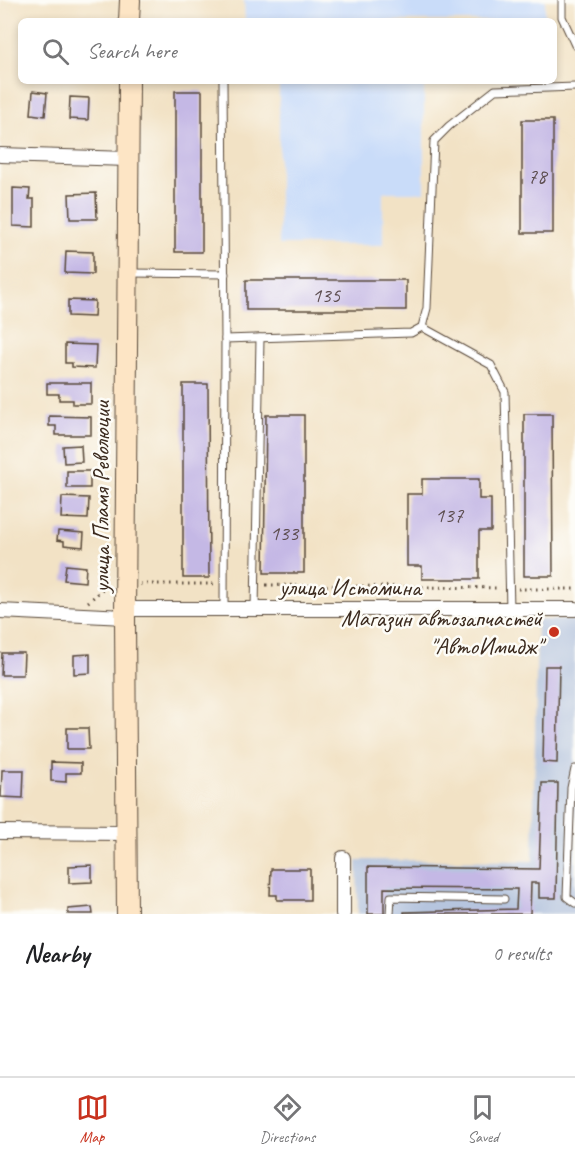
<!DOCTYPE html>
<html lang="en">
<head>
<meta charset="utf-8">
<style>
  :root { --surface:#fff; --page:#f6f6f6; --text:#202124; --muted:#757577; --line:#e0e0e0; --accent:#c8321e }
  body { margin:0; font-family:Caveat,sans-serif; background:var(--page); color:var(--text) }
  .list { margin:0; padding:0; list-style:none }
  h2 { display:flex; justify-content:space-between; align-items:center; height:78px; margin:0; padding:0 24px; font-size:26px }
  h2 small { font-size:20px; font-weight:400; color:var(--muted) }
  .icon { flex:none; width:33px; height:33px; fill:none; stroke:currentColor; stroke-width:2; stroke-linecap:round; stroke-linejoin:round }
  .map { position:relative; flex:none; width:575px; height:914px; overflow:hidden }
  .search { position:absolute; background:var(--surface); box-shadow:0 3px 9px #0003; left:18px; right:18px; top:18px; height:66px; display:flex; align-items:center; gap:15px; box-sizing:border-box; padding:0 21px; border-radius:9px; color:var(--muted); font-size:22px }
  .sheet { height:162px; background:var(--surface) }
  nav { display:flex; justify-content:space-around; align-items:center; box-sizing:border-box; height:84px; border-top:2px solid var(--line); background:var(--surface); font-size:16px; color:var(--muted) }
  nav a { display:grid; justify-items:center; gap:3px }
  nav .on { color:var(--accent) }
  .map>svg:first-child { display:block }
</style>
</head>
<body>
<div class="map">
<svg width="575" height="914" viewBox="0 0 575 914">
  <rect width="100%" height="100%" fill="#fdfcf7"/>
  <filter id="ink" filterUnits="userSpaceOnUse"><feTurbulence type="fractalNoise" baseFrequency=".0167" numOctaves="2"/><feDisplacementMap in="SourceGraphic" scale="12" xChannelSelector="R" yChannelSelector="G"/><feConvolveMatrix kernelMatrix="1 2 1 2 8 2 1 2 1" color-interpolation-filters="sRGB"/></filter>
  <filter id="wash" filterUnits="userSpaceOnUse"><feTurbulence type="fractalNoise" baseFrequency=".008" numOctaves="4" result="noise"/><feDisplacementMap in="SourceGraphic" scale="24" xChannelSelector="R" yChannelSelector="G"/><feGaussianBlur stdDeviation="1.35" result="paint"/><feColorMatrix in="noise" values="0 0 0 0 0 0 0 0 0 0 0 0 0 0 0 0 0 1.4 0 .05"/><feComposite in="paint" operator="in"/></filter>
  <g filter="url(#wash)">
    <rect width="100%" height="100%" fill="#f2e2c5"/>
    <g fill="#c9dcf9">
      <polygon points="164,0 545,0 545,21 245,21 244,0"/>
      <polygon points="279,81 424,81 424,192 383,192 383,245 279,245"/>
    </g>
    <polygon fill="#b6c5de" points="537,620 575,620 575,914 358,914 357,860 533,861"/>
    <g id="blocks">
      <g fill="#c4b8e5">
        <polygon points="33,91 47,93 45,116 31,114"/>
        <rect x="175" y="91" width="27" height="161"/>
        <polygon points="70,97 89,98 88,120 69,119"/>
        <rect x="522" y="120" width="31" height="113"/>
        <polygon points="13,188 30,189 29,199 34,199 34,227 13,226"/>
        <polygon points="96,193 97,219 70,219 69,194"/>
        <polygon points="66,251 93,252 93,274 65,273"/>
        <rect x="246" y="280" width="160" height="30"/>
        <polygon points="68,300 95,301 94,317 68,316"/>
        <polygon points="65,344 96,345 95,368 72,367 72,363 65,363"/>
        <polygon points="47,383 91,383 91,404 73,404 73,400 59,400 59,394 47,394"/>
        <polygon points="183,384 208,384 209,578 183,578"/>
        <polygon points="524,414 552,414 553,576 524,576"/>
        <polygon points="266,415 304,415 304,573 264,573"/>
        <polygon points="49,416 91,417 91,435 56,435 56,426 49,426"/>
        <polygon points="81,445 82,462 64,463 63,446"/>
        <rect x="67" y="471" width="23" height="17"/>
        <polygon points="422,479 479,479 479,499 491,499 491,531 479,531 479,579 422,579 422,566 407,566 407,494 422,494"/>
        <polygon points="62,497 89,498 88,519 61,518"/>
        <polygon points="58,531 84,533 83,547 64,545 64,541 57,540"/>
        <polygon points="66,565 86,567 85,582 64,580"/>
        <polygon points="2,653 24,653 23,675 1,675"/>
        <polygon points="90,654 90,673 74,674 74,655"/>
        <polygon points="545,666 559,666 557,763 543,762"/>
        <polygon points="67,728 88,728 89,749 67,749"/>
        <polygon points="51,762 81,763 81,773 66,773 66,782 51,781"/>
        <polygon points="2,770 24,770 23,798 1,797"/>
        <polygon points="542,783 558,783 556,898 539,898 539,883 531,883 530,914 404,914 404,912 516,909 517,889 384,888 384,914 368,914 368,867 539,869"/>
        <polygon points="92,865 92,882 69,883 69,866"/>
        <polygon points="271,869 310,869 310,900 277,900 277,895 270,895"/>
        <polygon points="92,907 93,914 68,914 68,909"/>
      </g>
    </g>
  </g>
  <g filter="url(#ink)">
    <use href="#blocks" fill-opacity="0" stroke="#564637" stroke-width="1.5"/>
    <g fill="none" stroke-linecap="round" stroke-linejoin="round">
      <g stroke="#564637" stroke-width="9">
        <g id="lane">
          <polyline points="562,0 562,17 575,45"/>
          <polyline points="223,81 225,339 224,609"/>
          <polyline points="130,273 225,274"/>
          <polyline points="422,327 491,365 505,392 510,609"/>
          <polyline points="225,339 411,333 422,327 427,308 434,141 449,126 495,90 575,87"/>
          <polyline points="255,609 260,338"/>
          <polyline points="575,769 571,788 567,897 575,903"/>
          <polyline points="390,914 391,897 504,899"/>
        </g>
      </g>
      <g stroke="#564637" stroke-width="16">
        <g id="street">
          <polyline points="0,155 128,159"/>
          <polyline points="125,609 575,609"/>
          <polyline points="0,611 125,617"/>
          <polyline points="0,832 127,833"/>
          <polyline points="343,858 343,914"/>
        </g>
      </g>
      <g stroke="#564637" stroke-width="22">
        <g id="secondary">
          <polyline points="129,21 130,0"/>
          <polyline points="127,914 125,617 129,81"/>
        </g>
      </g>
      <g stroke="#564637" stroke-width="3" stroke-dasharray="1.5 4.5" stroke-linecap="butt">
        <polyline points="140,584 215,584"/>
        <polyline points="266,585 500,588"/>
        <polyline points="518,589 575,589"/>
        <polyline points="88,602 110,583"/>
      </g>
      <use href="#lane" stroke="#fff" stroke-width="7"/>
      <use href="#street" stroke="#fff" stroke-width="14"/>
      <use href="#secondary" stroke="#fde5c5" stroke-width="20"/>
    </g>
  </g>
  <circle fill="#c8321e" stroke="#fdfcf7" stroke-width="2" cx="554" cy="632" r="6"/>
  <g text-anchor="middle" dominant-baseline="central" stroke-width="5" stroke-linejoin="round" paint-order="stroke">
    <g font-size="21" fill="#5d4e50">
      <text x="537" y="176">78</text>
      <text x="326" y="295">135</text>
      <text x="449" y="515">137</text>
      <text x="284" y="533">133</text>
    </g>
    <g font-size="24" fill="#3b2a1e" stroke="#fdfcf7">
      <text transform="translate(101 497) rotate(-90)">улица Пламя Революции</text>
      <text x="350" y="587">улица Истомина</text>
    </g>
    <g font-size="24" fill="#3b2a1e" stroke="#fdfcf7" text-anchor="end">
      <text x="542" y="618">Магазин автозапчастей<tspan x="542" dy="28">"АвтоИмидж"</tspan></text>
    </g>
  </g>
</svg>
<div class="search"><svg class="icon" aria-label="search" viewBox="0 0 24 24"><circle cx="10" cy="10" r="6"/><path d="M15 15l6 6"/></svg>Search here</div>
</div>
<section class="sheet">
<h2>Nearby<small>0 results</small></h2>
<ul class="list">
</ul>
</section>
<nav>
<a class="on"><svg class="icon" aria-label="map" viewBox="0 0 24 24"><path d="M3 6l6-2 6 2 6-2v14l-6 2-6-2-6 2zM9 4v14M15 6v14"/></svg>Map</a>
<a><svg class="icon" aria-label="directions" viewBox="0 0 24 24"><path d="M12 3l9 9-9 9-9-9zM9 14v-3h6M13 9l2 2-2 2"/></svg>Directions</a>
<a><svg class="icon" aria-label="saved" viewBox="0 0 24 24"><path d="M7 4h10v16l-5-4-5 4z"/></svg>Saved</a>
</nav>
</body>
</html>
